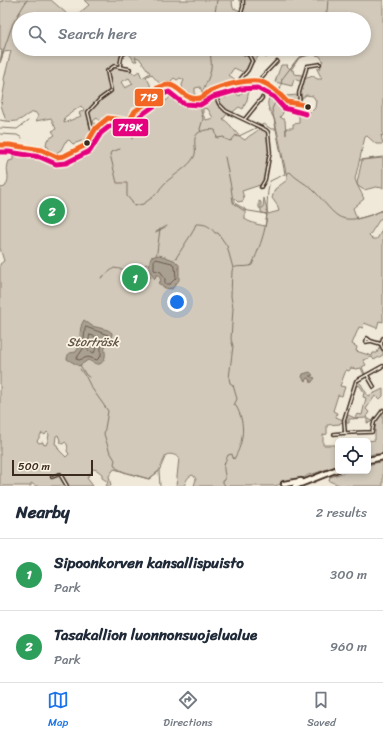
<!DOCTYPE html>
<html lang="en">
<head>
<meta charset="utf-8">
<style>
  :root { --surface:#fff; --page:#f6f6f7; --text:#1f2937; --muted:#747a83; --line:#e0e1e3; --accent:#1a73e8 }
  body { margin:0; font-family:Sriracha,sans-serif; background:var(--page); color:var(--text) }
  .controls { position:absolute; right:12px; bottom:12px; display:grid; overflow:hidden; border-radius:6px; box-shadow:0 2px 6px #0003 }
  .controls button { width:36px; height:36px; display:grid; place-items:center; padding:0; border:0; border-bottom:1px solid var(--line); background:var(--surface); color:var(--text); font:20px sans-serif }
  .scale { position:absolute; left:12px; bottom:10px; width:81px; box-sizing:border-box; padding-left:4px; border:2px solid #3b2a1e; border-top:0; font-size:11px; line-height:14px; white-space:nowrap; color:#3b2a1e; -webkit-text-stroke:3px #fcf5e5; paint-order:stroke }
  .you { position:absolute; left:177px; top:302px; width:14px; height:14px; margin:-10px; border:3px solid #fff; border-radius:50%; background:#1a73e8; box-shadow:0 0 0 6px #1a73e833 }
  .badge { display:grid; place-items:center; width:26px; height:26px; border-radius:50%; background:var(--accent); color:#fff; font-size:13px; font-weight:700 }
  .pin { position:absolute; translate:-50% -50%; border:2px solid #fff; box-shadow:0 1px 4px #0006 }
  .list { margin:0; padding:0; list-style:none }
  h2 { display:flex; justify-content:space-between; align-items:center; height:52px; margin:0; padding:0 16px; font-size:17px }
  h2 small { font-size:13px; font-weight:400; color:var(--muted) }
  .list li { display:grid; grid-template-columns:26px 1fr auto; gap:12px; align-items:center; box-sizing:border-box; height:72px; padding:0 16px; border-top:1px solid var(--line) }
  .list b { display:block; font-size:15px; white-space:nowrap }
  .list p { margin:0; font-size:13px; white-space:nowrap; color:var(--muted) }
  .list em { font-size:13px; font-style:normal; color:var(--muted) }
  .icon { flex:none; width:22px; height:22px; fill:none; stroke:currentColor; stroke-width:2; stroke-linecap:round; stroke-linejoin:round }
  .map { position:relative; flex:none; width:383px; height:486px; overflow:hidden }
  .search { position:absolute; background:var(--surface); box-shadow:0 2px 6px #0003; left:12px; right:12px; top:12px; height:44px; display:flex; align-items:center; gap:10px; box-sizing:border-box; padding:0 14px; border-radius:22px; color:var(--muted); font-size:15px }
  .sheet { height:196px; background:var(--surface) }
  nav { display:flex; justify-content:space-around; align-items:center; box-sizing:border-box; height:56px; border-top:1px solid var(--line); background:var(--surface); font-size:11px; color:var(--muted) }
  nav a { display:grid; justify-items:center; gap:2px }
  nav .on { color:var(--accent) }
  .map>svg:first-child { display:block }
</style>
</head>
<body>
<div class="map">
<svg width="383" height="486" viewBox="0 0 383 486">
  <rect width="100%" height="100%" fill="#f0e9d9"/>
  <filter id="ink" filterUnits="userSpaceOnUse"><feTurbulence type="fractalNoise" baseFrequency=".025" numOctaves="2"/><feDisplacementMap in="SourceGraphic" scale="8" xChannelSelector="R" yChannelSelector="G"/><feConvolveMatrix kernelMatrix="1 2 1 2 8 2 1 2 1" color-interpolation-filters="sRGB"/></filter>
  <g filter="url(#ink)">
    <g fill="#d2c9ba" stroke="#867a6c" fill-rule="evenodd">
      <path d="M2 0H51L66 13 68 18 72 19 89 5 84 0H234L232 2 233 8 241 11 239 19H19V49H238C243 54 248 55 252 60L245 73 234 68 229 75 237 81 208 89 203 94 200 87 195 88V94L189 96 182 91 183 89 182 85 184 80 180 78 177 80 174 78 168 84 162 86 151 74 146 77 150 84 151 91 148 100 136 109 128 120 107 117 101 123 97 118 93 121 96 127 90 138 73 144 69 140 65 142 61 150 54 154 46 145 47 140 55 135 52 131 56 129 51 118 36 121 38 116 35 112C23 114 23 124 6 121L1 105 5 83 4 79 11 51 4 52 0 63 2 50H0V1L2 2ZM126 52 131 56 134 61H137L135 57 139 58 150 73 142 78 139 71 135 74 130 71 129 69 120 67V56ZM129 78 133 84 125 88 121 82ZM81 106 84 110 79 113 81 116 64 123 65 117Z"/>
      <path d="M238 0H383V136L381 135 383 144H376L367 136 365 137 355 179C357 186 361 191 364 199L353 208 357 219 374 214 383 210V217L380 219 369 236 372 239H377L381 232 383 226V322L379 321 377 328 364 323 363 328 359 327 352 344 357 347 356 351 372 356 373 353H377L380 346 383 352V355L374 360 372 357 363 360 366 365 362 367 365 374 364 375 361 368 356 369 351 368 349 371 346 370 340 386 345 387 342 396 338 395 333 411 337 413 336 417 343 420V422L340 423V424L327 425V434L323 435V445H338V466C327 468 319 473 308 475 302 480 293 479 285 482 282 483 279 485 275 486H194L196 479 193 475C187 476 186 482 184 486H176L179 458C176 455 170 453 166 455L159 471 149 479 114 469 109 476 111 486H106L108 482 102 478V474L97 470 93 469 87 478 93 486H36L31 483V486H0V264L4 261 0 248V187L1 188 5 187C12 175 4 173 9 161L13 160V155L16 154 17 147 38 150 41 155 47 157 46 161 52 164 57 158 58 162 61 163 63 160 60 157 78 150 84 154 93 153V144L89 141 96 129 108 118 129 121 136 112 147 104 151 94 154 90 168 85 173 87 197 108H199L201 102 196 99H199L202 100V98L211 91 206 98 212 102 218 96 226 98V94H230L233 89V85L238 83V86L235 88 234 93 240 96 244 90 241 83H260L275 92 283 101V113L280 117 285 120 286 135V128H293V124L299 123V116L288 110 287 102C297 104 305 105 311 112L315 108 316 101 313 96 306 95 300 100V93L304 79 313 76 317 79H322L317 69 321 68 320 65 323 61 320 56 312 54 299 58 291 70H293L294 74 302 75V82L294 79 292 86 275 82 281 65H288L287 66 290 69C298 58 299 55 313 53L314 49H364V19H240L244 4ZM258 84C264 88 263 94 269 98 265 107 272 113 275 121L287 177V180L275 189 272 198 277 205 279 211 268 214 264 198 263 208H261V202L259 201V208L261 209V212L267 215 265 226 256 224 248 221 245 219V209L236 204 234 202V198L238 202 243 201 244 198 242 191 260 185 264 181 267 157 269 150 267 131 260 128C256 133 249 135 245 140 235 135 233 125 223 119L227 114 229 115 239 107 243 109 247 100 250 85ZM166 93 170 97C167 102 161 102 155 103L153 100C155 94 161 94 166 93ZM203 108 208 109 213 118 206 120 203 115ZM47 432 49 434 48 440 46 445 43 444V442L39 443 37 441 42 433 45 435ZM58 435 61 443 63 444 65 442C68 444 68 448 67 451L69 454 66 457 59 450 57 445 55 444 56 436Z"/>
      <polygon points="240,49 275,49 266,58 261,53 254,62 252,61 250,55"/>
      <polygon points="298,95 298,103 290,102 284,98 285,96"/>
      <polygon points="382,158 383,160 383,188 376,187 364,190 358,186 357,183 362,160"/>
      <polygon points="358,382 361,384 368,396 383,389 383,396 380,399 375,396 366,409 369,412 366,417 372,421 371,422 367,423 367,418 349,419 349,423 346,423 348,415 355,418 357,414 362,415 366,398 363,397 364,392 360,386 357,385"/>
      <polygon points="383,413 383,454 373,454 368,456 368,441 375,440 375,423"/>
      <polygon points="383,461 383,486 342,486 329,481 330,477 348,471 368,471 368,465"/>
    </g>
    <g fill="#aaa091" stroke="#7e7163">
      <path d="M159 255 174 260 179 265V280L172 289 165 288 158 283 161 281 159 275H156L155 279C149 272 148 266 151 257Z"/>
      <path d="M84 320 92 326 108 330 112 333C112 340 107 342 105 347 104 350 106 354 105 357 101 368 96 364 88 360L79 366 67 359C68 352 70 353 76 352 83 343 77 330 84 320Z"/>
      <polygon points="310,372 313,375 309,376 315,378 311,383 310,379 307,378 305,381 302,377 303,374"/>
    </g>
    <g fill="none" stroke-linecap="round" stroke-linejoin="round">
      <g stroke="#67594c" stroke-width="1">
        <polygon points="156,259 172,263 175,267 176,278 170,284 165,284 165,279 161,272 154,270 154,261"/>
        <polygon points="86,327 108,335 101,347 101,356 97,360 88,357 79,360 76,359 83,349 85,329"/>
        <polygon points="90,335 100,338 94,353 88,350"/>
      </g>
      <g stroke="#7e7163" stroke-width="1">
        <polyline points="99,13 100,15"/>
        <polyline points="214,19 217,0"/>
        <polyline points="323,19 327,11 328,0"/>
        <polyline points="0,61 13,23 27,0"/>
        <polyline points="280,91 282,79 298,58 311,54 316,51 317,49"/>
        <path d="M202 96C203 86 210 79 211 68 212 62 210 55 210 49"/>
        <polyline points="0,102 1,103"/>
        <polyline points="0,120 5,121"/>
        <polyline points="0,128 17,129 28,121"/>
        <polyline points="201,132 200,129 203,119 201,111 201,100"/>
        <polyline points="0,134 17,135 22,138"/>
        <polyline points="132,139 145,106"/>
        <polyline points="120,149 111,152 110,154 117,183 127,183 127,196 132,202"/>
        <polyline points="225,157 231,187 233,202 234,204 243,210 267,214"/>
        <polyline points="360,160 383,157"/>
        <path d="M286 174 290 172C296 179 305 183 312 189 321 197 329 210 338 216 350 224 372 215 383 210"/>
        <path d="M154 196C158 193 160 188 164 184 173 175 188 168 194 157 198 150 191 139 198 133 202 130 210 129 215 130L217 138 224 137 225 139 231 141 236 135 237 137 264 124 271 129H276"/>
        <polyline points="132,202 134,206 143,204 153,197"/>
        <polyline points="156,232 167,226"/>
        <polyline points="157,252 160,229"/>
        <polyline points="156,255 157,253"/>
        <path d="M176 258 192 233 196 224C205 224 209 225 215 233H218L227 246 233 268"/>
        <polyline points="148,264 150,263"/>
        <polyline points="134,272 134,275 151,277"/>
        <polyline points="101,278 114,268 131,271 147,264"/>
        <polyline points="80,365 86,375 89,377"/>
        <polyline points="80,369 85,376"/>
        <polyline points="86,377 91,387 108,411 104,434 109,450 115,460 114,464 116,467"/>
        <polyline points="116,468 126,473 149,479 159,471 160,486"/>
        <path d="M223 486 225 485 223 483V481L225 480C226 476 224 473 224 469 223 465 226 460 228 455L232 454 233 458 234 459C244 442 246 423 236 406L234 405 237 399 233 385 230 383 229 378 233 346 231 339 233 308 231 296 232 271 233 268C239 265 246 268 252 265 258 251 264 236 266 222 268 209 266 195 270 181L285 174 272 109 279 94"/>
      </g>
      <g stroke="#3b2a1e" stroke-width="4.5">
        <g id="minor">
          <polyline points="239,19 243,7 243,0"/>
          <path d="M120 67C121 55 121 53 133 50"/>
          <polyline points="258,81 277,61"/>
          <polyline points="238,82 248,70 252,61 249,55 242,52 239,49"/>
          <polyline points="213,90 219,104 226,111 266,130 268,132 270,152 265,180 261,187"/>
          <polyline points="187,97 198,105"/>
          <polyline points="300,104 299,93 307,66 320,64"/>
          <polyline points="245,119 262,98"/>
          <polyline points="93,133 88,112 100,99 111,91 107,71 114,66 130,69"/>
          <polyline points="371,341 366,342 367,338 371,341 381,344"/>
          <polyline points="381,344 383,338"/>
          <polyline points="381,344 383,349"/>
          <polyline points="367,375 374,387"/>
          <polyline points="345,433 344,420 356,381 383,366"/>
          <polyline points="334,434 345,433 372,432 374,422 383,410"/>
          <polyline points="52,477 60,474 67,486"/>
        </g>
      </g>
      <g stroke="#3b2a1e" stroke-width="5.5">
        <polyline id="tertiary" points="0,145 10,145 30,148 42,150 57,157 64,156 86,145 96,128 108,118 116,120 129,121 135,111 148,102 150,94 154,90 168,85 173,86 187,97 200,98 210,91 222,87 240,82 258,81 278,91 287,102 300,104 308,107"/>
      </g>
      <g stroke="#3b2a1e" stroke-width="8">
        <g id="motorway">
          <polyline points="368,460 383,457"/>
          <polyline points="284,484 301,481"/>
          <polyline points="295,486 338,469"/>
        </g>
      </g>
      <use href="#minor" stroke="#fcf5e5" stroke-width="1.5"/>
      <use href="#tertiary" stroke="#fcf5e5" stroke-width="2.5"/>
      <use href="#motorway" stroke="#fcf5e5" stroke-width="4.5"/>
      <g stroke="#fcf5e5" stroke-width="8">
        <path id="bus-1" d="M0 145H10L42 150 57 157 64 156 86 145 96 128 108 118 129 121 135 111 148 102C149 99 149 96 151 93 154 88 167 83 173 86 182 90 187 101 200 98 203 97 207 93 210 91 221 86 246 79 258 81 269 83 280 94 287 102L300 104 308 107"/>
      </g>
      <g stroke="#fcf5e5" stroke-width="8">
        <polyline id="bus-2" points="0,152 9,152 40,157 56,164 66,163 90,151 101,133 110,126 128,128 133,127 140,116 154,106 158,96 169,92 184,104 200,105 213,97 224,94 241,89 257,88 274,97 284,108 306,114"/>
      </g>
      <use href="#bus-1" stroke="#f26522" stroke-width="5"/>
      <use href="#bus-2" stroke="#e5007d" stroke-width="5"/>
    </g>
  </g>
  <g fill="#3b2a1e" stroke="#fcf5e5" stroke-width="1.5">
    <circle cx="308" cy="107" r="3.5"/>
    <circle cx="87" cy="143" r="3.5"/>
  </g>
  <g text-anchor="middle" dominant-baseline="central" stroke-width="3.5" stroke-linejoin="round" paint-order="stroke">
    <g font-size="12" font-style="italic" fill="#625346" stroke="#fcf5e5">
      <text x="93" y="342">Storträsk</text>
    </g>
  </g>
  <g stroke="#fcf5e5" stroke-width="1.5">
    <rect x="134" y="88" width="30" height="19" rx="4" fill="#f26522"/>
    <rect x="112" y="118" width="37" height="19" rx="4" fill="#e5007d"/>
  </g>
  <g font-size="11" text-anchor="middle" font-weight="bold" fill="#fff">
    <text x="149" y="101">719</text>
    <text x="130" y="131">719K</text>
  </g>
</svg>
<div class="controls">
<button><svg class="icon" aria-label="locate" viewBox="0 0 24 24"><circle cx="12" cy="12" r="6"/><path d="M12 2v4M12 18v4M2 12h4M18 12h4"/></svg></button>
</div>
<div class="scale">500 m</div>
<div class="you"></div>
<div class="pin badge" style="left:135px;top:278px;background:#2e9e5b">1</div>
<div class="pin badge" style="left:52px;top:211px;background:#2e9e5b">2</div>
<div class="search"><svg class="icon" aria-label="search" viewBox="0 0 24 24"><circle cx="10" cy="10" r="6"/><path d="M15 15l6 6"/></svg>Search here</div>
</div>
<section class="sheet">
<h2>Nearby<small>2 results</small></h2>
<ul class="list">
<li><span class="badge" style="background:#2e9e5b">1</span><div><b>Sipoonkorven kansallispuisto</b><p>Park</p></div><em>300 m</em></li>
<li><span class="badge" style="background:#2e9e5b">2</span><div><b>Tasakallion luonnonsuojelualue</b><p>Park</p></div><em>960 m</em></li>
</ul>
</section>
<nav>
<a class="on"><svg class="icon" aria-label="map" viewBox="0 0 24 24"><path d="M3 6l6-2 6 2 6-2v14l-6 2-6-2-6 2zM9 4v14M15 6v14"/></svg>Map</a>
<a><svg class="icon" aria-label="directions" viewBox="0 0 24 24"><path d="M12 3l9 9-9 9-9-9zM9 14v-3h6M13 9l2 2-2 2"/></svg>Directions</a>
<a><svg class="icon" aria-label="saved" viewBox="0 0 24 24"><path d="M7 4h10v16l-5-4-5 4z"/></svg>Saved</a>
</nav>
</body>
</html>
